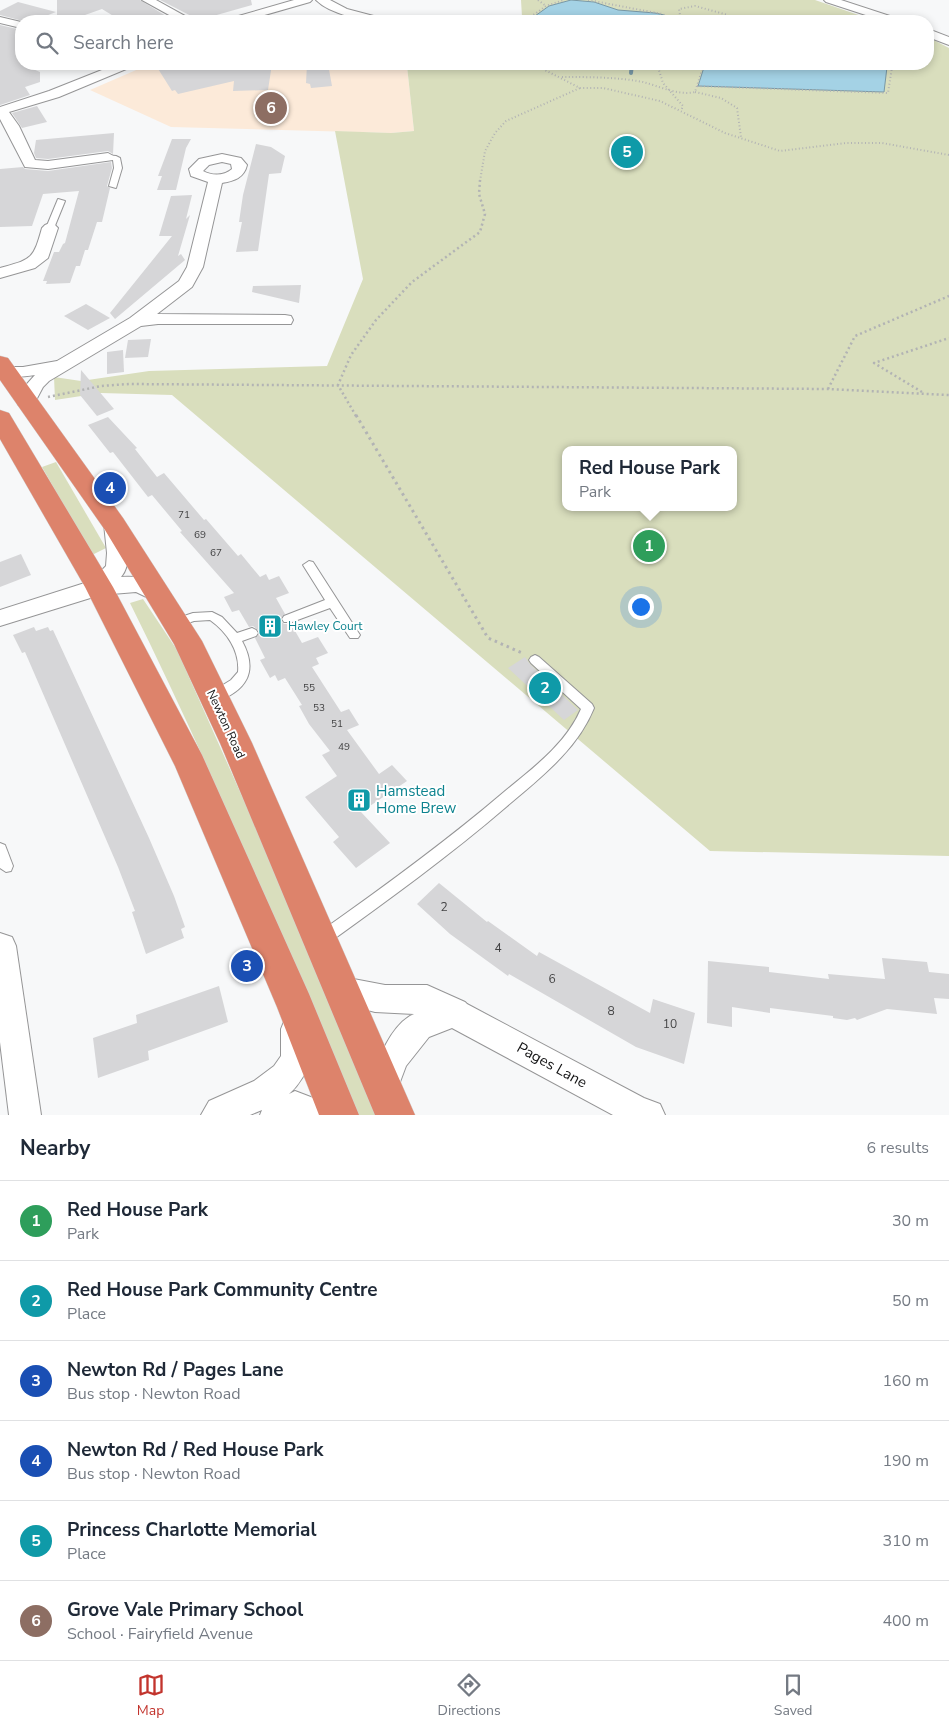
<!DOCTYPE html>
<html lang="en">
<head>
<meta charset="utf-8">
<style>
  :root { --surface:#fff; --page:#f6f6f7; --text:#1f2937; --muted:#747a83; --line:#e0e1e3; --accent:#c2342d }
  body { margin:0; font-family:"Nunito Sans",sans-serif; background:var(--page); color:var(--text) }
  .you { position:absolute; left:640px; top:606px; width:18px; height:18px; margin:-12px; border:4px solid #fff; border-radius:50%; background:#1a73e8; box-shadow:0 0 0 8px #1a73e833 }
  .badge { display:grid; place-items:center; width:32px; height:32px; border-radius:50%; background:var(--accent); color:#fff; font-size:16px; font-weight:700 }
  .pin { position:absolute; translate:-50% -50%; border:2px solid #fff; box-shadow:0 1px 5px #0006 }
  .popup { position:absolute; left:562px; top:446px; width:175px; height:65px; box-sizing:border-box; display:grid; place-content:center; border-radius:10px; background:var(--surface); filter:drop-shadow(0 1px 4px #0005); font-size:16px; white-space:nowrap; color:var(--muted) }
  .popup b { font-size:19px; color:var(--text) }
  .popup::after { content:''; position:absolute; left:50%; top:100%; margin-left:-10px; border:10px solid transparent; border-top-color:var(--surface) }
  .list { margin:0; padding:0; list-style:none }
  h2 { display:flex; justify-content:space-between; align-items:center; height:65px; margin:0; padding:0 20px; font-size:21px }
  h2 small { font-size:16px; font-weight:400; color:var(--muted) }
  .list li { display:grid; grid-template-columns:32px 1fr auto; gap:15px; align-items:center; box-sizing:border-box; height:80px; padding:0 20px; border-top:1px solid var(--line) }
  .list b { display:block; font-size:19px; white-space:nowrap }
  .list p { margin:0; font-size:16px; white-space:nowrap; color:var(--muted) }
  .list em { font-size:16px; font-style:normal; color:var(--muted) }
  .icon { flex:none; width:28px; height:28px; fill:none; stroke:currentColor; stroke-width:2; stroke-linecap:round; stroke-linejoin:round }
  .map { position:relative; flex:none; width:949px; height:1115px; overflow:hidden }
  .search { position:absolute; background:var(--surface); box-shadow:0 2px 8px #0003; left:15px; right:15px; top:15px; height:55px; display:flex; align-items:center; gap:12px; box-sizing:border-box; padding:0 18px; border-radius:20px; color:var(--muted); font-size:19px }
  .sheet { height:545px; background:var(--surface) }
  nav { display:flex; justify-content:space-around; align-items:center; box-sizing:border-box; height:70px; border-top:1px solid var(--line); background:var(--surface); font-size:14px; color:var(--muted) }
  nav a { display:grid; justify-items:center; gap:2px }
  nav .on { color:var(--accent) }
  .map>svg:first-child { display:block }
</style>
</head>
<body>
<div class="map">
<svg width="949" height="1115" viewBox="0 0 949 1115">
  <rect width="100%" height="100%" fill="#f7f8f9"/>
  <polygon fill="#fcead9" points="150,64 403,64 407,66 414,131 391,133 171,127 90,90"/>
  <g fill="#d9debd" fill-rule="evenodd">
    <polygon points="521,0 815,0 876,21 517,21 522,17"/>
    <path d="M928 37 949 48V856L710 851 172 395 101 393 55 400 54 377 81 381 149 371 327 366 363 279 335 131 391 133 414 131 407 66 417 64H928ZM565 450H733V507H565Z"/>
    <polygon points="56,462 106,548 92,555 42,467"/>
    <path d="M143 599 177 650 249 812 377 1115H357C284 943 213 770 130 603Z"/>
  </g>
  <g fill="#a4d2e5" stroke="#7898a6">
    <polygon points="571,0 594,2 618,10 655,13 664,15 671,21 528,21 549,6"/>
    <polygon points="705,64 873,64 887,67 884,92 698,86"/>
  </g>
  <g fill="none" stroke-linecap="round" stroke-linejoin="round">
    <polyline stroke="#7898a6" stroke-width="4" points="631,73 632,64"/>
  </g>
  <g fill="#d6d6d8">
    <polygon points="57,0 140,0 166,16 146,21 127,21 120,20 102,9 68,21 57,21"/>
    <polygon points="160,0 251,0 252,5 199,20"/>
    <polygon points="18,2 56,12 33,21 23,21 0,15 0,11"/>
    <polygon points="0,25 21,30 21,64 40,72 40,82 25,87 30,95 0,105"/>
    <polygon points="155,64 272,64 268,90 233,91 234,81 178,94 175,90 172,91"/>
    <polygon points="307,64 328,64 332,86 311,88 310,84 306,83"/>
    <polygon points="37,106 47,122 22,128 12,113"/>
    <polygon points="114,133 113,154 108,151 48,159 36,158 34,153 36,140"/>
    <polygon points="172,139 191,139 186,148 176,190 157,190 162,176 158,176"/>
    <polygon points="256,144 271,147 285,156 281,173 269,174 258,251 236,252 242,222 239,222 243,195"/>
    <polygon points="111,162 112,168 107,186 110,188 102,222 97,222 88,250 85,250 80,266 76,266 70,283 46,284 47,281 43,281 54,252 59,252 63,244 65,243 79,191 43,194 32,226 0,227 0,169 23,167 25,169 48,171"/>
    <polygon points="192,195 186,219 190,215 178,256 181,254 185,260 115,319 110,313 172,236 159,236 171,196"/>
    <polygon points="301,285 299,303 252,292 253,286"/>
    <polygon points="86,304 110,318 88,330 64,316"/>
    <polygon points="151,339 148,357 125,358 128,340"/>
    <polygon points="123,350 124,372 107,374 107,352"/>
    <polygon points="81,370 114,409 97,416 80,395"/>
    <polygon points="108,417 137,448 135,449 157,477 164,473 204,520 206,519 238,556 241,554 260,577 266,574 269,580 279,576 289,593 276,598 285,614 280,620 284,624 291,624 302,643 318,637 328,653 316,658 319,664 312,667 341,712 349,709 359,725 347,730 379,774 392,765 407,781 361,812 390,843 356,868 333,842 339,837 305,797 337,776 322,755 330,751 309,724 299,706 302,705 285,678 278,681 275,675 270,678 260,660 265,658 255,638 260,632 253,626 249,627 239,610 232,612 224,597 234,593 180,532 182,531 152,495 148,497 113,452 110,453 88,425"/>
    <polygon points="21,554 31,575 0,587 0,562"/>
    <polygon points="34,627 36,631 48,627 50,631 53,630 149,838 174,896 185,927 181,929 184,938 146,954 132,912 135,911 118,867 25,652 22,653 13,635"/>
    <polygon points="525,657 530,664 578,710 564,720 508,668"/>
    <polygon points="439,883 487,922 488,921 537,956 539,952 650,1013 653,999 695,1013 684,1064 636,1047 509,974 508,976 450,934 417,904"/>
    <polygon points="882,958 927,962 929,972 949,974 949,999 934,998 937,1014 887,1009 857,1020 855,1018 847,1020 833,1018 833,1016 770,1008 770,1013 732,1007 732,1027 707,1023 708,961 769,967 769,972 829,979 828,974 885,979"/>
    <polygon points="219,986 228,1022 148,1051 149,1060 98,1078 93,1038 137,1023 136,1015"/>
  </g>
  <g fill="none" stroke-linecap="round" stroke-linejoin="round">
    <g stroke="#959596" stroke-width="2">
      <g id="lane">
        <polygon points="475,18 479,18 480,19 478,21 472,21"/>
        <polygon points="105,155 116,156 120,158 122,168 116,188 109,186 114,168 113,160 105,159"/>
        <polygon points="58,199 65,201 54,228 47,230 46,228"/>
        <polygon points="309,561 313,562 358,632 360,635 358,638 350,638 330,608 292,622 284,622 282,619 284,616 325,600 303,565"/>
        <path d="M212 612 222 617 237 633 252 628 256 630 258 633 256 636 242 641C259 672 246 692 214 702L210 701 208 697 210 693 231 680 238 672C240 651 227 632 210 620L194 621 176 627 172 626 170 623 172 620 193 613Z"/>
        <path d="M535 655 539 657 592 704 594 708C577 750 540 778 506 807 449 856 388 900 327 944L322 946 317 944 315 939 317 934C381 889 444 843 504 792 533 768 566 744 581 709L531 663 529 660 531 657Z"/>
        <polygon points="0,843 5,845 13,866 11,871 6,872 0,868"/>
      </g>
    </g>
    <g stroke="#959596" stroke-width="2">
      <g id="street">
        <polygon points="142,0 156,0 194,21 180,21"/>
        <polygon points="294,0 312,0 310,2 244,21 226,21 228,19"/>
        <path d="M316 0H330L347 9 385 19 387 21C367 22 331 15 316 0Z"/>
        <polygon points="824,0 841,0 899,19 901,21 884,21 826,2"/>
        <polygon points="0,17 21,22 21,28 0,23"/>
        <polygon points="928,29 949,37 949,45 928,37"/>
        <polygon points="117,64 133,64 131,67 59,97 9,112 19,126 35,160 48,161 108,153 115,157 113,160 48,169 25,167 0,119 0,107 49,91"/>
        <path d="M222 154 241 158 247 165C244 178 234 181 222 183L203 267 192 287 157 314 285 315 291 316 293 320 291 324H158L141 326 49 381 43 387 33 406 26 408 19 406 17 402 26 385 35 375C23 377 12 378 0 375V367H23L57 361 130 318 179 281 187 267 208 182 191 176 189 169 199 159ZM222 162 231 164 232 169C224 176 212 176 203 171L209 165Z"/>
        <path d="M50 223 55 225 58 228 48 258 35 268 0 278V268C32 259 33 260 42 228L45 225Z"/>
        <path d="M114 517 121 519C130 533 132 565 121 577 138 576 160 578 170 595L167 601 159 603 136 592 100 595 0 626V610L91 581 106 566 107 553 104 524 107 519Z"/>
        <polygon points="0,933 12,937 16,946 41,1115 9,1115 0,1042"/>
        <path d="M343 977 385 985H427L465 1002 467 1004 644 1098 660 1104 665 1115H613L452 1028 429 1037 406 1066 394 1098 383 1102 372 1098 368 1087C376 1065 390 1024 414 1014L375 1012 333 1001 328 991 333 981Z"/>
        <path d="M296 1014 307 1019C318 1045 310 1075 289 1094L295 1091 329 1104 334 1115H260L262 1110 250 1115H201L209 1101 254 1081 274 1066 281 1056V1029L285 1019Z"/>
      </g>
    </g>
    <g stroke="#d4d4d5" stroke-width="1">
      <g id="highway">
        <polygon points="0,356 8,358 123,518 202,641 252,743 415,1115 375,1115 220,743 174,644 105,530 0,380"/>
        <polygon points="0,410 9,413 12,418 113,587 202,755 309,994 359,1115 319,1115 277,1007 175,766 85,587 0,439"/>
      </g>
    </g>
    <g stroke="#b2b3b4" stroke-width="2" stroke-dasharray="1 2.5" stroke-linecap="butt">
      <polyline points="538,0 546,6"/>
      <polyline points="588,0 662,14 678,21"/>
      <polyline points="525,21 546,6 564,0"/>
      <polyline points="681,21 679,9 695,6 728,15 726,21"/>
      <polyline points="533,64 580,88 603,88 660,101 725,133 780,151 846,143 882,143 949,155"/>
      <polyline points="657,64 663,83 683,106 681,111"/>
      <path d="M562 77C588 77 617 77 643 82 659 86 678 96 695 92L704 64"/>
      <polyline points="697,86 888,93 892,67 880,64"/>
      <polyline points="695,92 721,98 737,108 741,137"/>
      <polyline points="480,181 485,151 495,133 506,121 580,88"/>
    </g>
    <g stroke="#b2b3b4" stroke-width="2.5" stroke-dasharray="2 3" stroke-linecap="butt">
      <polyline points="828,389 855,336 949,296"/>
      <polyline points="922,392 874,363 949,338"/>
      <polyline points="48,397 101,386 129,384 828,389 949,395"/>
      <polyline points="356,416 338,385 351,355 376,320 412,282 480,232 485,214 479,194 480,180"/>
    </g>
    <polyline stroke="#b2b3b4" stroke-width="3" stroke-dasharray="2.5 4" stroke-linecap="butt" points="356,415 488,638 522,653"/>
    <use href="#lane" fill="#fff" fill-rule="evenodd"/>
    <use href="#street" fill="#fff" fill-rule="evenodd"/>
    <use href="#highway" fill="#dd836b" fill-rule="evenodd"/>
  </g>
  <defs>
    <g id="building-square" transform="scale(1.25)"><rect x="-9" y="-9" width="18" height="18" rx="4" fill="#0f9aa8" stroke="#fff"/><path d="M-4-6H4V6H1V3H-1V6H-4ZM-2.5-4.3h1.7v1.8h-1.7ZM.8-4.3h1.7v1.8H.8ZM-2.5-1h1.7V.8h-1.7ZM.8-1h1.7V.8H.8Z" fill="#fff"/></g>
  </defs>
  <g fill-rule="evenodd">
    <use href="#building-square" x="270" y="626"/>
    <use href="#building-square" x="359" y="800"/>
  </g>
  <g text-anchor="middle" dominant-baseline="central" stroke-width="4" stroke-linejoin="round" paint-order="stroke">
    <g font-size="10" fill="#434344">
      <text x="184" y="515">71</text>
      <text x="200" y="535">69</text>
      <text x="216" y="553">67</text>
      <text x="309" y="688">55</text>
      <text x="319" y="708">53</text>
      <text x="337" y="724">51</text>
      <text x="344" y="747">49</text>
    </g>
    <g font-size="12" fill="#0d838f" stroke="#fff" text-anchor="start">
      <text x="288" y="626">Hawley Court</text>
    </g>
    <g font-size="12" fill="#121213" stroke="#fff">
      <text transform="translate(226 724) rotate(65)">Newton Road</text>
    </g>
    <g font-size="12" fill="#434344">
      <text x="444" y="907">2</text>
      <text x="498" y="948">4</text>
      <text x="552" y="979">6</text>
      <text x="611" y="1011">8</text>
      <text x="670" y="1024">10</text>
    </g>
    <g font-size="15" fill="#0d838f" stroke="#fff" text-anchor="start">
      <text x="376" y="791">Hamstead<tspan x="376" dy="17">Home Brew</tspan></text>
    </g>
    <g font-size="15" fill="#121213" stroke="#fff">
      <text transform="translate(552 1065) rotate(29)">Pages Lane</text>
    </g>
  </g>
</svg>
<div class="you"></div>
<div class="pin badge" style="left:649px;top:546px;background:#2e9e5b">1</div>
<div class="popup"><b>Red House Park</b>Park</div>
<div class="pin badge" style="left:545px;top:688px;background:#0f9aa8">2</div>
<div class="pin badge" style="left:247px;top:966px;background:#1a4fb4">3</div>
<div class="pin badge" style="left:110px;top:488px;background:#1a4fb4">4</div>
<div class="pin badge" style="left:627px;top:152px;background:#0f9aa8">5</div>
<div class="pin badge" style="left:271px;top:108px;background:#8d6e63">6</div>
<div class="search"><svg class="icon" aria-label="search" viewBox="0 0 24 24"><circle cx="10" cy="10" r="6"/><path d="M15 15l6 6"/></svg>Search here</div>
</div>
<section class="sheet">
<h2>Nearby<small>6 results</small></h2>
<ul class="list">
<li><span class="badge" style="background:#2e9e5b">1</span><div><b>Red House Park</b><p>Park</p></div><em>30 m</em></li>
<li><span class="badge" style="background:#0f9aa8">2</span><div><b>Red House Park Community Centre</b><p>Place</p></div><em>50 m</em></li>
<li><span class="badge" style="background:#1a4fb4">3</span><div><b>Newton Rd / Pages Lane</b><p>Bus stop · Newton Road</p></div><em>160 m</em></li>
<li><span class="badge" style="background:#1a4fb4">4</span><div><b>Newton Rd / Red House Park</b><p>Bus stop · Newton Road</p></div><em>190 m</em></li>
<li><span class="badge" style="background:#0f9aa8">5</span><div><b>Princess Charlotte Memorial</b><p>Place</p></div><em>310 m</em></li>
<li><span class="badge" style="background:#8d6e63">6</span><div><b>Grove Vale Primary School</b><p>School · Fairyfield Avenue</p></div><em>400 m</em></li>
</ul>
</section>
<nav>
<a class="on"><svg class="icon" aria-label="map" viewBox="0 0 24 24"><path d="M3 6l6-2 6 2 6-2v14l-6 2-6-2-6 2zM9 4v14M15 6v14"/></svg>Map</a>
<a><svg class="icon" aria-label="directions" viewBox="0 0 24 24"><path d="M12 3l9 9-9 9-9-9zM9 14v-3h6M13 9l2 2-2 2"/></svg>Directions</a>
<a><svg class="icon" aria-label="saved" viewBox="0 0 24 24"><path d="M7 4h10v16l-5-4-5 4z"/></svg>Saved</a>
</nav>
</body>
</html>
